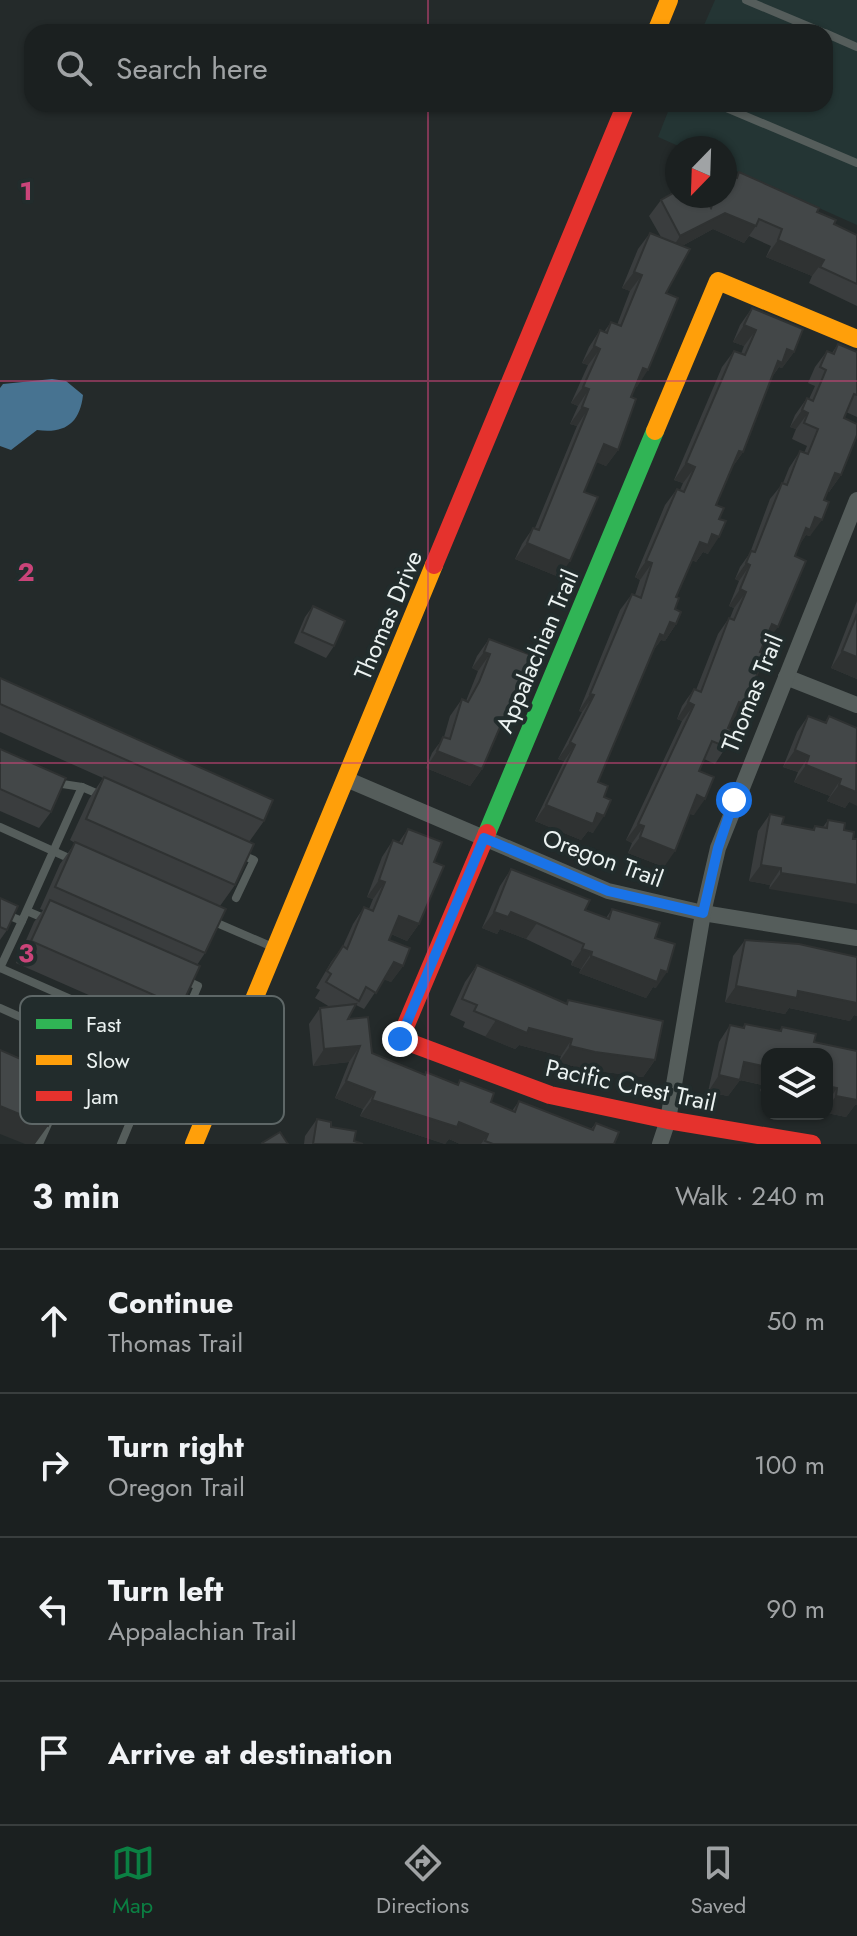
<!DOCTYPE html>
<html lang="en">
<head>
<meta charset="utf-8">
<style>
  :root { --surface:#1b2020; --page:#242829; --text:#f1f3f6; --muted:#a0a3a5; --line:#393e3e; --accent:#0b8043 }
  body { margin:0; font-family:Jost,sans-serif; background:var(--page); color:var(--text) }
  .controls { position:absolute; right:24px; bottom:24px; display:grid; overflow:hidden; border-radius:16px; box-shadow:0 2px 6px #0004 }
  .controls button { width:72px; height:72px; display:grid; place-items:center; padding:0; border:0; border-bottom:2px solid var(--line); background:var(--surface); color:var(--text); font:40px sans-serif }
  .compass { position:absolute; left:665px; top:136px; width:72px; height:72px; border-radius:50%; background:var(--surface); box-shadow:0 2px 6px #0004; rotate:203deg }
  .stop { position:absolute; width:24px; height:24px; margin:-18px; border:6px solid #1a73e8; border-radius:50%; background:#fff }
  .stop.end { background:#1a73e8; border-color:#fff; box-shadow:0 2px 8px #0008 }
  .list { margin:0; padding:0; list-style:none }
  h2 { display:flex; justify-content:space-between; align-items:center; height:104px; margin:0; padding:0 32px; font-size:34px }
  h2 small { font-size:26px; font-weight:400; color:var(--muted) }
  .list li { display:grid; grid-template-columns:52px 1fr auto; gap:24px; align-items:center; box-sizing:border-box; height:144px; padding:0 32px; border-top:2px solid var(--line) }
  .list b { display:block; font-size:30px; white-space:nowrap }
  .list p { margin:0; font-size:26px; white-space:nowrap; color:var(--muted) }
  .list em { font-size:26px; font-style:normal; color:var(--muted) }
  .icon { flex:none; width:44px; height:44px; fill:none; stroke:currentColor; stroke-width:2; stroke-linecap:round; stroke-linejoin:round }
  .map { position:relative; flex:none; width:857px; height:1144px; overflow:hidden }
  .search { position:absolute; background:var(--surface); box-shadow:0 2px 6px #0004; left:24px; right:24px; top:24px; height:88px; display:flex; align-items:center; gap:20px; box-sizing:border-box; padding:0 28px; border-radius:24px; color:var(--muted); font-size:30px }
  .sheet { height:680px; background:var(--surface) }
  nav { display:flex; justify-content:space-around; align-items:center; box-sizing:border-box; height:112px; border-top:2px solid var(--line); background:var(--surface); font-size:22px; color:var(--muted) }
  nav a { display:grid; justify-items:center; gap:4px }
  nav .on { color:var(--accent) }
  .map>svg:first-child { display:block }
</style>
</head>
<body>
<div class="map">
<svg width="857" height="1144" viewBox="0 0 857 1144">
  <rect width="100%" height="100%" fill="#242a2a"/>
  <polygon fill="#243534" points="715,0 857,0 857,225 725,166 725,148 683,148 658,137 671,104 825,104 825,32 701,32"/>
  <path fill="#477391" d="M52 379 66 381 83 395C80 423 65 434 37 430L11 450 0 446V388L3 384Z"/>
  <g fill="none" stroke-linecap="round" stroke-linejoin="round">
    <g stroke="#555d5b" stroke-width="8">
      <polyline points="746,0 822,32"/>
      <polyline points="825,33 857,47"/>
      <polyline points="717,104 857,163"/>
      <polyline points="56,783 82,787 103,796"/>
      <polyline points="0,827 73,860"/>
      <polyline points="236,898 254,860 237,853"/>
      <polyline points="27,911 48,920"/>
      <polyline points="0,912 22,921 82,787"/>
      <polyline points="210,920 275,948"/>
      <polyline points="0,968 173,1044 198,986 185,980"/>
      <polyline points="0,968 22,921"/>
      <polyline points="0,1008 211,1101"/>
      <polyline points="70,1074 138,1103 121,1144"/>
      <polyline points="56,1085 64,1088 83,1045"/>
      <polyline points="39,1144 64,1088"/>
    </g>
    <g stroke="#555d5b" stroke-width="16">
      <polyline points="786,677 857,705"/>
      <polyline points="346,779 608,891 703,913 857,938"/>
      <polyline points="660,1144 668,1120 703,913 718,848 857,500"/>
    </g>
    <polyline stroke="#30b455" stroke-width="18" points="487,833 655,431"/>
    <g stroke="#ff9f0a" stroke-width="18">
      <polyline points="656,32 669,0"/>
      <polyline points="655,431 718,281 857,339"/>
      <polyline points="194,1144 434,565"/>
    </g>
    <g stroke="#e5322d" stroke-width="18">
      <polyline points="434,565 626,104"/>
      <polyline points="487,833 400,1039 550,1095 668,1120 812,1144"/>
    </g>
  </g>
  <g fill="#3a3d3e">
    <polygon points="739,172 817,212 834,224 857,235 857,306 809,283 812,276 766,257 771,246 749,236 744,243 713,229 682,246 637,387 635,386 631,397 618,450 606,466 597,462 584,492 559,577 515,559 522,544 533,528 535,528 577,426 570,424 578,406 571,403 588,365 582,363 589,347 600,330 604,332 611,322 617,325 630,291 622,288 638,249 650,233 661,237 649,216 661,200 708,204 712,196 725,196"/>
    <polygon points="752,308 794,352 782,368 779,367 772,377 743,452 731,469 716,505 708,554 703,552 696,562 692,560 676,597 675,609 676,624 665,641 661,640 652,652 598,782 604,797 593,833 588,831 581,840 535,821 564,761 558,759 582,712 579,711 620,610 632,594 635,595 640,580 635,577 665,505 677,489 680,490 683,483 674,480 722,367 734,351 741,354 744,346 733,342 740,325"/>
    <polygon points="838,344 857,352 857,417 846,412 844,418 841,475 829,492 828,491 810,536 806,535 799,545 766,643 764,642 733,720 731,720 728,728 726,747 715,764 704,759 699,771 694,815 690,814 664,867 628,853 632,843 626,840 682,721 677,719 682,706 694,689 696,690 718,634 729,618 730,618 734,608 729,606 739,581 735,579 740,567 750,553 770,499 783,483 789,468 800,451 804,453 807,446 792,439 796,429 790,427 795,415 807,398 809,399 815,386 808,383 815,367 827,351 832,353"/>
    <polygon points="857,601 857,679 831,668"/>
    <polygon points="313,606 334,646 326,658 294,643 305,617"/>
    <polygon points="489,639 531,655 482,769 470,786 426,768 432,753 444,737 450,716 462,699 466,701 478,671 472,668 477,656"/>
    <polygon points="0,678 264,821 249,842 235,885 220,906 205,953 197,965 181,1007 166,1029 16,963 34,922 43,910 40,909 60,864 75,843 70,840 89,799 103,778 0,732"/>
    <polygon points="808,716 825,722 829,716 849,802 845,808 827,801 830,796 794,782 798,772 783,767 797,732"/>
    <polygon points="0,749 51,812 39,828 0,811"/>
    <polygon points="770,814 782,824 812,830 815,826 823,827 828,820 845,823 769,889 770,885 749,881 758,831"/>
    <polygon points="408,829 434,862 419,924 407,941 391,934 389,940 403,966 391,982 384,979 364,1009 356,1005 348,1019 372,1053 424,1075 457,1085 460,1080 491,1102 512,1111 519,1101 591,1129 596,1123 614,1144 460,1144 449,1139 445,1144 360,1116 363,1109 335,1098 349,1062 313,1066 309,1024 320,1008 330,1007 315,998 320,990 316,988 331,962 343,946 353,924 364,907 369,909 373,899 367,897 382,857 393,840 399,842"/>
    <polygon points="511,869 585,910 606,918 612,909 655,938 656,988 653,987 646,998 579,973 581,969 571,965 572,961 526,939 500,929 497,934 482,928 500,886"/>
    <polygon points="0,898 7,930 0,940"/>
    <polygon points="745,940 857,957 857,1016 854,1015 850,1021 789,1008 785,1014 725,1002 733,956"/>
    <polygon points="477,965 566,1004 568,1000 655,1060 643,1077 583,1069 559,1062 561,1056 519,1045 515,1049 463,1027 465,1022 450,1015 465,982"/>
    <polygon points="745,1024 779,1031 782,1027 814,1042 857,1051 857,1105 855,1105 846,1117 827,1113 827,1054 767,1054 767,1093 760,1091 762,1085 740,1080 728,1096 708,1092 719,1042 730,1025 742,1028"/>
    <polygon points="317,1119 354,1141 363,1144 304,1144 305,1136"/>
  </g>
  <g fill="#2f3232">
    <polygon points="725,213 756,226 744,243 713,229 669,253 680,236"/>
    <polygon points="778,240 824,260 812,276 766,257"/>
    <polygon points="634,272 642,275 630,291 622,288"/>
    <polygon points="744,325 756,330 744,346 733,342"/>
    <polygon points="594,346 600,349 588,365 582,363"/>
    <polygon points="787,349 794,352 782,368 779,367 770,379 766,378"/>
    <polygon points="643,368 648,370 637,387 632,385"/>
    <polygon points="583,387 589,389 578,406 571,403"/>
    <polygon points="582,407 588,409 577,426 570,424"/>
    <polygon points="802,410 808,413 796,429 790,427"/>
    <polygon points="604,444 618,450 606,466 593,461"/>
    <polygon points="739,451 743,452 731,469"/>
    <polygon points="686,463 695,467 683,483 674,480"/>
    <polygon points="835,473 841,475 829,492 823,490"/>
    <polygon points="815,517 822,520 810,536 806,535 799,546 806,528"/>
    <polygon points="712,534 719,537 708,554 703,552 696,562 688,558 700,542"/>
    <polygon points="527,543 570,561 559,577 515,559"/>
    <polygon points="646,561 652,563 640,580 635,577"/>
    <polygon points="746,563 750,565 739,581 735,579"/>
    <polygon points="740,589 746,592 734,608 729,606"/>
    <polygon points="670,622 676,624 665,641 661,640 652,652 648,650"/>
    <polygon points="772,624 778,627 766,643 760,641"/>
    <polygon points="842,651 857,657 857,679 831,668"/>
    <polygon points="484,652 490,654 478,671 472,668"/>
    <polygon points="590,694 594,695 582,712 579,711"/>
    <polygon points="688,702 694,705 682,721 677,719"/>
    <polygon points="739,702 745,704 733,720 727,718"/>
    <polygon points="570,742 575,745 564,761 558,759"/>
    <polygon points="795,750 809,756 798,772 783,767"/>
    <polygon points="437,751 482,769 470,786 426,768"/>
    <polygon points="806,765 841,779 830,796 794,782"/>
    <polygon points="839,785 857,788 857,806 849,802 845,808 827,801"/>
    <polygon points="697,795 705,799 694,815 686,812"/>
    <polygon points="546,805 597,813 604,816 593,833 588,831 581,840 535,821"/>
    <polygon points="638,824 644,826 632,843 626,840"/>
    <polygon points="640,837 675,851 664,867 628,853"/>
    <polygon points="761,865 781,868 770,885 749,881"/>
    <polygon points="781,873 857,885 857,904 769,889"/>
    <polygon points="379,880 385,882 373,899 367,897"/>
    <polygon points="494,912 511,912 537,923 526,939 500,929 497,934 482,928"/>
    <polygon points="399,916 419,924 407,941 387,932"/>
    <polygon points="582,949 592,952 581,969 571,965"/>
    <polygon points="591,956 667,972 656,988 653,987 646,998 579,973"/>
    <polygon points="394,962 403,966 391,982 382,979"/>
    <polygon points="736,986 798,991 857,1003 857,1016 854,1015 850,1021 789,1008 785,1014 725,1002"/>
    <polygon points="496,1020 529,1028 572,1039 561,1056 519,1045 515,1049 485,1037"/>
    <polygon points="360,1046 349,1062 313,1066 324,1049"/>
    <polygon points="570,1046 655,1060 643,1077 583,1069 559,1062"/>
    <polygon points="744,1062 767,1067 767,1077 762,1085 732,1078"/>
    <polygon points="719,1075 740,1080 728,1096 708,1092"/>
    <polygon points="346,1081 375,1092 363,1109 335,1098"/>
    <polygon points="767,1082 767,1093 760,1091"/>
    <polygon points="827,1086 837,1088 827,1103"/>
    <polygon points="857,1092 857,1105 855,1105 846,1117 827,1113 827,1108 836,1096"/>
    <polygon points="372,1100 459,1122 488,1134 481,1144 460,1144 449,1139 445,1144 360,1116"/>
    <polygon points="0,1106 48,1126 35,1144 25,1144 0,1134"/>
  </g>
  <g fill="#434748" stroke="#2f3232" stroke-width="2">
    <polygon points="739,172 819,208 817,212 836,220 834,224 857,235 857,284 820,267 824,260 778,240 782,229 759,219 756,226 725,213 680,236 661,200 677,191 677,196 704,196 711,208 716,196 725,196 726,173 737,178"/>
    <polygon points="650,233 690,249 666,293 678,298 648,370 643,368 631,397 636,399 618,450 604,444 584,492 598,497 570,561 527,543 533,528 539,530 588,409 582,407 589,389 583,387 600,349 594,346 600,330 607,333 611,322 621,326 642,275 634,272"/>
    <polygon points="752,308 803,329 794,352 787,349 782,363 778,361 743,452 739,451 716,505 724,508 719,519 726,521 719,537 712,534 708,545 700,542 676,597 679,598 675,609 681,612 676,624 670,622 664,636 660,634 598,782 608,786 604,797 611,800 604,816 597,813 593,824 546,805 575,745 570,742 594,695 590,694 632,594 641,598 652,563 646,561 677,489 684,492 695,467 686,463 734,351 745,355 756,330 744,325"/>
    <polygon points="838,344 857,352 857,395 854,394 844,418 857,424 857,435 841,475 835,473 824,500 829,502 822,520 815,517 810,530 806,528 795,556 806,561 778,627 772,624 760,652 765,655 745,704 739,702 728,728 734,731 726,747 712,741 699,771 714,777 705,799 697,795 675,851 640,837 644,826 638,824 694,705 688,702 694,689 701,692 729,618 734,620 746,592 740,589 750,565 746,563 751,551 755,552 782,483 787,485 800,451 808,454 818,429 804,423 808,413 802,410 807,398 813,401 826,370 820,367 827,351 834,354"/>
    <polygon points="313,606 345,621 334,646 302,632"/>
    <polygon points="857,614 857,657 842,651"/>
    <polygon points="489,639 531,655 482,769 437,751 443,737 450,739 462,699 468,702 479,682 490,654 484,652"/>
    <polygon points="0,678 273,800 264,821 0,704"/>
    <polygon points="808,716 826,723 829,716 857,728 856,792 839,785 841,779 806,765 809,756 795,750"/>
    <polygon points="0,749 66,778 51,812 0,789"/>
    <polygon points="104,777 254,844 235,885 86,819"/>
    <polygon points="770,814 784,817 782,824 814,830 815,826 827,828 828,820 845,823 844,830 854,832 853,839 857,839 857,885 781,873 781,868 761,865"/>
    <polygon points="408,829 442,842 434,862 444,866 419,924 399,916 389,940 410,948 403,966 394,962 376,993 366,987 359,1001 326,982 331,974 327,971 343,946 347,949 364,907 373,911 385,882 379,880 393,840 402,844"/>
    <polygon points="75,842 226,909 205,953 55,887"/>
    <polygon points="511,869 590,900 585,910 609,919 612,909 660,923 655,938 675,944 667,972 661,970 657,982 591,956 592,952 582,949 584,944 537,923 511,912 508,917 494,912"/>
    <polygon points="0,898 18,906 7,930 0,927"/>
    <polygon points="50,900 200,966 181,1007 31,941"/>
    <polygon points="745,940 799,944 857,957 857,1003 798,991 797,998 736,986"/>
    <polygon points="477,965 567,1004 568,1000 663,1021 655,1060 595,1052 570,1046 572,1039 529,1028 527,1033 474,1011 477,1005 462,999"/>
    <polygon points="356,1004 348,1019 368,1017 372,1053 425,1075 426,1072 458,1085 460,1080 494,1093 491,1102 515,1112 519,1101 593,1130 596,1123 619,1132 614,1144 493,1144 485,1141 488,1134 459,1122 457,1127 372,1100 375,1092 346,1081 360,1046 324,1049 320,1008"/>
    <polygon points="745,1024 781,1031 782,1027 816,1034 814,1042 857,1051 857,1100 836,1096 837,1088 827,1086 827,1054 767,1054 767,1067 744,1062 740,1080 719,1075 730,1025 744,1028"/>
    <polygon points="0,1050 66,1079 48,1126 0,1106"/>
    <polygon points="317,1119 331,1122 331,1127 356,1131 354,1141 363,1144 313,1144"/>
    <polygon points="280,1132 288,1144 263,1144 262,1143"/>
  </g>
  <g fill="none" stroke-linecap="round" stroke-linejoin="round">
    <polyline stroke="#1a73e8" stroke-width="10" points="400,1039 484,838 608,891 703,913 718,848 734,800"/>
  </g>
  <path fill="none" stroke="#ca4479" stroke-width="2" stroke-opacity="0.55" d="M428 0V32M428 104V1144M0 381H857M0 763H857"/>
  <g text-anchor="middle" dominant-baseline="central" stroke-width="8" stroke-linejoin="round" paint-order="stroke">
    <g font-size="24" fill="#ebf2f1" stroke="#222c2c">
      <text transform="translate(388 615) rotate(-67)">Thomas Drive</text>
      <text transform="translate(537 651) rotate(-67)">Appalachian Trail</text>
      <text transform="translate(752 693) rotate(-68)">Thomas Trail</text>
      <text transform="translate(603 858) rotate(20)">Oregon Trail</text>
      <text transform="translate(631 1085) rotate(12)">Pacific Crest Trail</text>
    </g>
  </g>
  <rect x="20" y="996" width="264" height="128" rx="12" fill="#222c2c" stroke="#5e6767" stroke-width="2"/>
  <rect x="36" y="1019" width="36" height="10" fill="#30b455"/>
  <rect x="36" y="1055" width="36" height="10" fill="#ff9f0a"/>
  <rect x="36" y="1091" width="36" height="10" fill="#e5322d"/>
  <g font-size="22" fill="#ebf2f1">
    <text x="86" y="1032">Fast</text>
    <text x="86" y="1068">Slow</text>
    <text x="86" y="1104">Jam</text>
  </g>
  <g font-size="26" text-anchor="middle" font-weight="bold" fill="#ca4479" stroke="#222c2c" stroke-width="8" stroke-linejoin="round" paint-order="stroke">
    <text x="26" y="200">1</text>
    <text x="26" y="581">2</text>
    <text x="26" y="962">3</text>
  </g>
</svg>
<div class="controls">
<button><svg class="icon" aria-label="layers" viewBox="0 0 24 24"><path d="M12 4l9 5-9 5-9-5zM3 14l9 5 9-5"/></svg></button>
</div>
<svg class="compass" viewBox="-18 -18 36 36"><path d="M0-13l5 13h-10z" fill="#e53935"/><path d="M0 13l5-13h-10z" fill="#a0a3a5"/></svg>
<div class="stop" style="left:734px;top:800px"></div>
<div class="stop end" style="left:400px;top:1039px"></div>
<div class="search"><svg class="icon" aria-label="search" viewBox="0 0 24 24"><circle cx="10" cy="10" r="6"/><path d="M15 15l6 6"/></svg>Search here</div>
</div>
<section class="sheet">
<h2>3 min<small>Walk · 240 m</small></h2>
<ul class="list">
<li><svg class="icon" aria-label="ahead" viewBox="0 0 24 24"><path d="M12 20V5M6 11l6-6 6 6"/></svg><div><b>Continue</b><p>Thomas Trail</p></div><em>50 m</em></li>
<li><svg class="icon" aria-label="right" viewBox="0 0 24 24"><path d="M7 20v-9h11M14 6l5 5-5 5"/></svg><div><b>Turn right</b><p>Oregon Trail</p></div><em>100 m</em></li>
<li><svg class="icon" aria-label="left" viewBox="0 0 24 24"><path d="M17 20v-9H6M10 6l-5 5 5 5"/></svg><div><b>Turn left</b><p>Appalachian Trail</p></div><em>90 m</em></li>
<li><svg class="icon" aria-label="arrive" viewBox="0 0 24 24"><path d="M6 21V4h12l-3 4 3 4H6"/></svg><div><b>Arrive at destination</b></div></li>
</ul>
</section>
<nav>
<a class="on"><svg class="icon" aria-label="map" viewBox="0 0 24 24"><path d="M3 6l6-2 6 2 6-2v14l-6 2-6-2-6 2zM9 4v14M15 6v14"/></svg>Map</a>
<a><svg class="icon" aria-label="directions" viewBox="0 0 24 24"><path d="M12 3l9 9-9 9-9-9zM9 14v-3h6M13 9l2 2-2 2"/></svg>Directions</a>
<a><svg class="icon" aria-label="saved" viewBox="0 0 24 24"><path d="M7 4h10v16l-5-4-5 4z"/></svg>Saved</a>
</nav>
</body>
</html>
